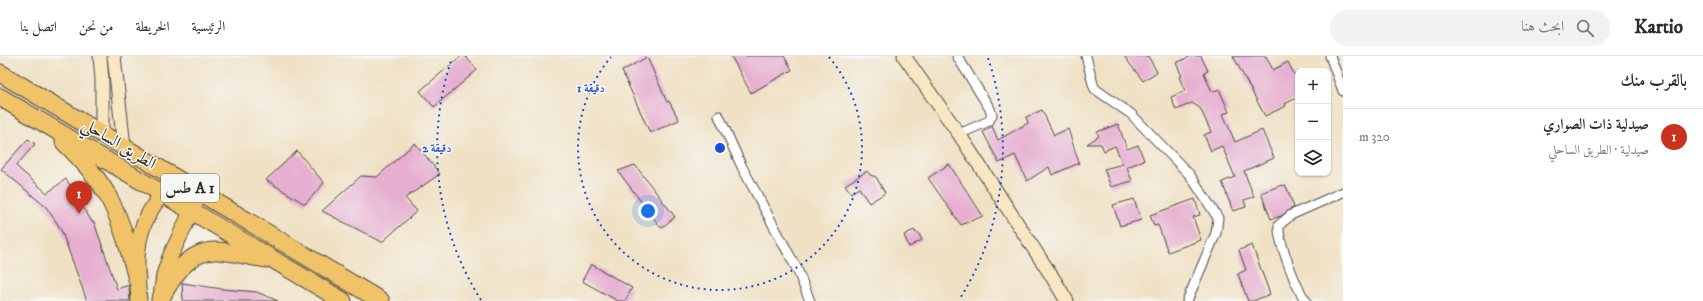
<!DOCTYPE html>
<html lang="ar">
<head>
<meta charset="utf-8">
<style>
  :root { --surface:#fff; --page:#f2f2f3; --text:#2b2b33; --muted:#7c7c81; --line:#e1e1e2; --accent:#c8321e }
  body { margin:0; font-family:"IM FELL DW Pica",Amiri,serif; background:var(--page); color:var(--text); direction:rtl }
  .controls { position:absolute; right:12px; top:12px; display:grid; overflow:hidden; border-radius:8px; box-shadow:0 1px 3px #0004 }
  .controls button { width:36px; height:36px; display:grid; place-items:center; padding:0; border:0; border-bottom:1px solid var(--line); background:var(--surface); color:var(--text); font:20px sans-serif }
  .you { position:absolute; left:648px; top:155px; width:14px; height:14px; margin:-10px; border:3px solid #fff; border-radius:50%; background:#1a73e8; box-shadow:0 0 0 6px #1a73e833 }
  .badge { display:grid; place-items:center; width:26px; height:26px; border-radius:50%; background:var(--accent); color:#fff; font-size:13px; font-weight:700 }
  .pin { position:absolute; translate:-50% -33px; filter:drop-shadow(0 1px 2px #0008) }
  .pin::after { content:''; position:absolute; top:21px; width:14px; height:12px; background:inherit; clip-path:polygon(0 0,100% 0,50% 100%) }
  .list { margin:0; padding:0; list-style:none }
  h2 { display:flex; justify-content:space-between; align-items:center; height:52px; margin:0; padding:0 16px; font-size:17px }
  h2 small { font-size:13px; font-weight:400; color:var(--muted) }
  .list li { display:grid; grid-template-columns:26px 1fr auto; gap:12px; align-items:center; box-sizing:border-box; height:56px; padding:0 16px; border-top:1px solid var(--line) }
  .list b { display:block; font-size:15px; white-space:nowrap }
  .list p { margin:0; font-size:13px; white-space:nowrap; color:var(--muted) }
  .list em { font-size:13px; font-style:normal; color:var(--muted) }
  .icon { flex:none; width:22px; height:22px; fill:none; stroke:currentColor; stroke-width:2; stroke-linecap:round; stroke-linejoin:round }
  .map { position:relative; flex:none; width:1343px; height:245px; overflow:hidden; direction:ltr }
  header { display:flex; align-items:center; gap:24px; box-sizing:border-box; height:56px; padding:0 20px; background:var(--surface); border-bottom:1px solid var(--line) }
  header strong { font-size:19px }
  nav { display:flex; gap:22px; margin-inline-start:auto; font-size:14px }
  .search { width:280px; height:36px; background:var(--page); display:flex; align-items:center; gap:10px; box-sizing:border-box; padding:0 14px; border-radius:22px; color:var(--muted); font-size:15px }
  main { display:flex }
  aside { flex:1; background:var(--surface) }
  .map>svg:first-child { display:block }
</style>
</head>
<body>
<header>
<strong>Kartio</strong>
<div class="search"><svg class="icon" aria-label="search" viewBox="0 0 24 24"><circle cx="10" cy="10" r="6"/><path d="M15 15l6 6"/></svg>ابحث هنا</div>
<nav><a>الرئيسية</a><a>الخريطة</a><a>من نحن</a><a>اتصل بنا</a></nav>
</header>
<main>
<aside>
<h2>بالقرب منك<small></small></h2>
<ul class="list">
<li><span class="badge">1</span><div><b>صيدلية ذات الصواري</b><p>صيدلية · الطريق الساحلي</p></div><em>320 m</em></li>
</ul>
</aside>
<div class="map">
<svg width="1343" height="245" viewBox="0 0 1343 245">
  <rect width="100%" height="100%" fill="#f6f6f2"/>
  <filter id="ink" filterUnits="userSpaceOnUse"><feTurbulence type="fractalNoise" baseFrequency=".025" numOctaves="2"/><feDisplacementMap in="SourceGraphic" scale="8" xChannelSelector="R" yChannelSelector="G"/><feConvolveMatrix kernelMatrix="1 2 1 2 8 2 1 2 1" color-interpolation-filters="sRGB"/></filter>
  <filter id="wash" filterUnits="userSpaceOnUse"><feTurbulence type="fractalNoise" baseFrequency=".012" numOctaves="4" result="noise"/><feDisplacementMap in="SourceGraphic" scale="16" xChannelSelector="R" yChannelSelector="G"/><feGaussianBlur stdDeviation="0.9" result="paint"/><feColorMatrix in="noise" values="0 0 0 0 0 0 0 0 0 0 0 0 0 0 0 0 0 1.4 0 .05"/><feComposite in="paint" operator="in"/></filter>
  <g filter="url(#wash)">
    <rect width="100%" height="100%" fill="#f0e1c5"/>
    <g id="blocks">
      <g fill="#e6afd0">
        <polygon points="461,0 465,0 477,14 434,51 420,35"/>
        <polygon points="731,0 784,0 792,14 751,37"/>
        <polygon points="1124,0 1148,0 1157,16 1143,25"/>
        <polygon points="1191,0 1201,0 1208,15 1204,17 1212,36 1219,33 1229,56 1223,58 1235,86 1262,74 1274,102 1244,115 1254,141 1244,144 1246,151 1233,155 1222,126 1235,121 1222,90 1211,95 1204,79 1211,76 1200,52 1192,47 1176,54 1171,41 1185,35 1179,21 1182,20 1176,7"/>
        <polygon points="1233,0 1266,0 1273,14 1288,6 1295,20 1298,18 1298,41 1285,48 1286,50 1265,60"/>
        <polygon points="647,1 667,46 669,45 679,64 650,77 622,15"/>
        <polygon points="1042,54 1054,79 1068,73 1079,107 1052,119 1049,111 1027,125 1015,99 999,107 983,76 992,70 998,84 1028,67 1026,61"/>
        <polygon points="1118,68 1127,93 1138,89 1144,104 1127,111 1132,125 1111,131 1104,113 1123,108 1115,90 1104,95 1101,88 1087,88 1099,80 1097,76"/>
        <polygon points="28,83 35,88 16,110 47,137 66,123 92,166 94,166 117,233 129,229 130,245 87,245 62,176 57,167 46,151 1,113"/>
        <polygon points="415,87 440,118 405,142 417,155 382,186 322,155 361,120 377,121"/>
        <polygon points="297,95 324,127 305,148 266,124"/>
        <polygon points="949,108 983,160 961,169 928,122"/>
        <polygon points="635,109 675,161 661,172 618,115"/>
        <polygon points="867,115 870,119 876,121 885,137 869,147 859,132 851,137 845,129"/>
        <polygon points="1282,129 1286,130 1294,151 1281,160 1271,163 1261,137"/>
        <polygon points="1134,143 1141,164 1120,170 1113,149"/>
        <polygon points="1195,143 1200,159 1193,161 1201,184 1168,196 1158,169 1154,170 1150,159"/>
        <polygon points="914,174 916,177 918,176 922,184 909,191 904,179"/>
        <polygon points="1252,189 1270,238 1253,245 1248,245 1238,218 1246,214 1239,194"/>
        <polygon points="591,208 632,232 625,245 618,245 582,225"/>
        <polygon points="182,227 222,233 257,236 278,245 183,245"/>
      </g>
    </g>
  </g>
  <g filter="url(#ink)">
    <use href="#blocks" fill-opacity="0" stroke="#494642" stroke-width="1"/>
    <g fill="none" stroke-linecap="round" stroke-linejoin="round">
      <g stroke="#494642" stroke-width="11">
        <g id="street">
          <polyline points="957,0 990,53 992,59 989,65 959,78"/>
          <polyline points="1086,0 1093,28 1095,33 1131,58 1190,119 1218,162 1216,177 1187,245"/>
          <polyline points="1330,0 1343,35"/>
          <polyline points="719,60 742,111 797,213 810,245"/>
          <path d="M1306 245C1297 234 1277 183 1279 169L1291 159 1343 136"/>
        </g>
      </g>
      <g stroke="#494642" stroke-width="15">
        <g id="secondary">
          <polyline points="100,0 102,24 102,78"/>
          <polyline points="114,0 124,91"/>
          <polyline points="904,0 959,78 1051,219 1067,245"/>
        </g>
      </g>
      <g stroke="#494642" stroke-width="17">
        <g id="primary">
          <polyline points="161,241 164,219 170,201 200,137"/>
          <path d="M139 245C137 220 134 192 144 168 150 151 164 136 173 121"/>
        </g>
      </g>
      <g stroke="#494642" stroke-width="19">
        <g id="highway">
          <polyline points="0,17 381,245"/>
          <polyline points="0,41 343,245"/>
          <path d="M64 86C82 104 100 123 111 146 123 170 130 197 137 223"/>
          <path d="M160 244C172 221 189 193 218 195 234 196 251 201 267 203"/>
        </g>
      </g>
      <use href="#street" stroke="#fff" stroke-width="9"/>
      <use href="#secondary" stroke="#f9e7c3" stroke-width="13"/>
      <use href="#primary" stroke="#f1c369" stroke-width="15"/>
      <use href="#highway" stroke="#f1c369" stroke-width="17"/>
    </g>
  </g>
  <g fill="none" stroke="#1d4ed8" stroke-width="2" stroke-dasharray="2 4">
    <path d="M829 1A142 142 0 1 1 611 1"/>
    <path d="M481 244A283 283 0 0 1 452 2M988 2A283 283 0 0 1 959 244"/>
  </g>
  <g text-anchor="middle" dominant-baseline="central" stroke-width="3" stroke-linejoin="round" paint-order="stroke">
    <rect fill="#f6f6f2" stroke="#686867" stroke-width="1" x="161" y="118" width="58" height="28" rx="3"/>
    <g font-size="16" font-weight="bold" fill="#2b2b2b">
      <text x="190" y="132">طس A 1</text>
    </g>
    <g font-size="17" fill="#2b2b2b" stroke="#f6f6f2">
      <text transform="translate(119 88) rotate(31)">الطريق الساحلي</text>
    </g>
  </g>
  <circle cx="720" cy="92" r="6" fill="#1d4ed8" stroke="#f6f6f2" stroke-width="2"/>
  <g font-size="12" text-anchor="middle" font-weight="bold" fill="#1d4ed8" stroke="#f6f6f2" stroke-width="3" stroke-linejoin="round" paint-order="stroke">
    <text x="591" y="36">1 دقيقة</text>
    <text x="437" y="96">2 دقيقة</text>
  </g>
</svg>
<div class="controls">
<button>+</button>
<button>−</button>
<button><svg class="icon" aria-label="layers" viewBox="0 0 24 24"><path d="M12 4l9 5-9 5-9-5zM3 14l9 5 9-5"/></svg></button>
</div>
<div class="you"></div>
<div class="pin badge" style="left:79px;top:158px">1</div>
</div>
</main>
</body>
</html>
